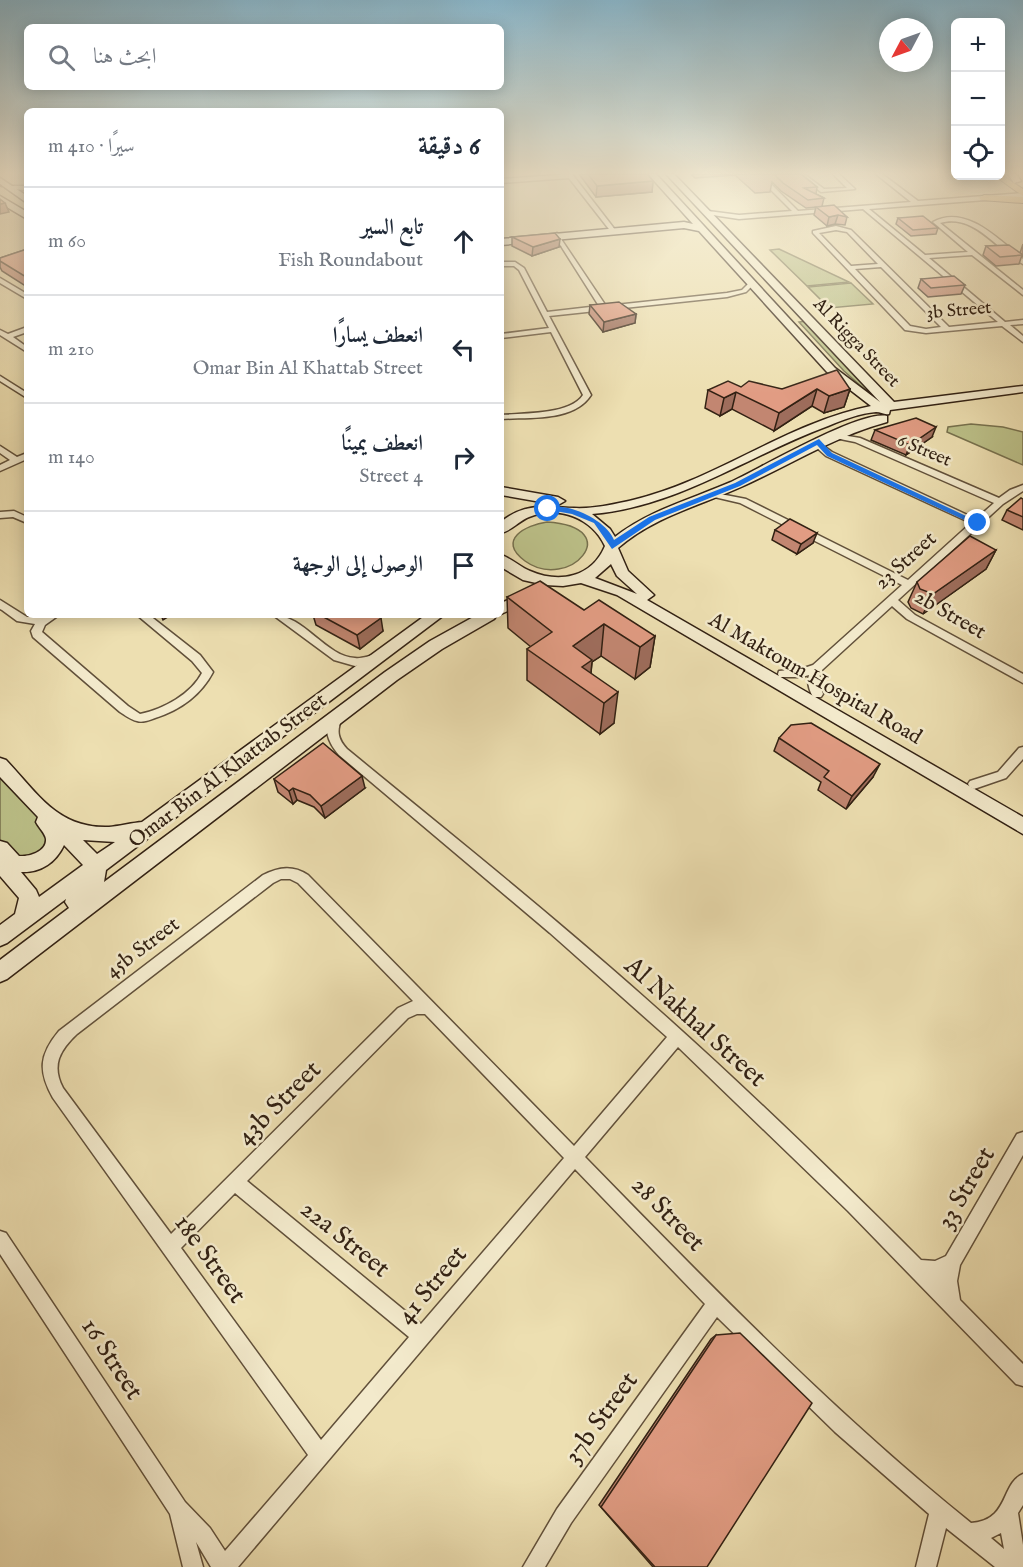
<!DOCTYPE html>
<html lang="ar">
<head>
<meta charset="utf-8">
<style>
  :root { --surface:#fff; --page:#f2f2f3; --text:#1f2937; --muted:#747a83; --line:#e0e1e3 }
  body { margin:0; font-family:"IM FELL English",Amiri,serif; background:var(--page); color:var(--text); direction:rtl }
  .controls { position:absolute; right:18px; top:18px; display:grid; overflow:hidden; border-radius:9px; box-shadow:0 3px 15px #0003 }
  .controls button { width:54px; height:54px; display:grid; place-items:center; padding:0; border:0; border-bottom:2px solid var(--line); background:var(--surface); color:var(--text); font:30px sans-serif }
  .compass { position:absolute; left:879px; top:18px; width:54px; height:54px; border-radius:50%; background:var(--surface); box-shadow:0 3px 15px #0003; rotate:229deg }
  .stop { position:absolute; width:18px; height:18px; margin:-14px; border:4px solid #1a73e8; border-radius:50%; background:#fff }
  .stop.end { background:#1a73e8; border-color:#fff; box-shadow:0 2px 6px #0008 }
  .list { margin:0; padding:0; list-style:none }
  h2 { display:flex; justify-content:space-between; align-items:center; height:78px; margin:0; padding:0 24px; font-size:26px }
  h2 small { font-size:20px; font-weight:400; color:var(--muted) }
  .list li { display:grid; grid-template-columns:39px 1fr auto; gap:18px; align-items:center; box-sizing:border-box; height:108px; padding:0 24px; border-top:2px solid var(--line) }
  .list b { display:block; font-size:22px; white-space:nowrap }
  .list p { margin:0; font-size:20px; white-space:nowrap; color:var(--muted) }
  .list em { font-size:20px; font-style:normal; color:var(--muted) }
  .icon { flex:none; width:33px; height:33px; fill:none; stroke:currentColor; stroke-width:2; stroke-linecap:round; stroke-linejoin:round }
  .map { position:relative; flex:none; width:1023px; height:1567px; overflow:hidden; direction:ltr }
  .search { position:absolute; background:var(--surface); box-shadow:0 3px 15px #0003; left:24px; top:24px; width:480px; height:66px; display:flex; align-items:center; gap:15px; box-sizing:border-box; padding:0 21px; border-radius:9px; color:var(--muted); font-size:22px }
  .panel { position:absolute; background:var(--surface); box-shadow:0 3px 15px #0003; left:24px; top:108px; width:480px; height:510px; border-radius:9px; direction:rtl }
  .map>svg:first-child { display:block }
</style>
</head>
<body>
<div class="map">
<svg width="1023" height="1567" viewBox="0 0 1023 1567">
  <rect width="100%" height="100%" fill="#eddfb1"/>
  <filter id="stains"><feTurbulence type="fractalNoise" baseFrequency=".00333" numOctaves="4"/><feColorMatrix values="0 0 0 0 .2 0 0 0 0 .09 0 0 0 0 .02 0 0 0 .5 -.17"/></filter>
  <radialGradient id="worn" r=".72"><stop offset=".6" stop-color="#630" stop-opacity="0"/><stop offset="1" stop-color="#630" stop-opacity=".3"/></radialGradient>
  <g fill="#bcc189" stroke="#77714e" stroke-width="1.5">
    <polygon points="779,249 849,282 807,286 770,250"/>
    <polygon points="851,283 873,304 829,308 808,287"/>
    <polygon points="807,321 876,394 871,395 844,371 799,322"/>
    <polygon points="971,424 1003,427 1023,432 1023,465 947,432 948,427"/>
    <path d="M547 522C628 527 569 593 525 561 496 540 526 525 547 522Z"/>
    <polygon points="0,764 69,836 18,870 0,850"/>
  </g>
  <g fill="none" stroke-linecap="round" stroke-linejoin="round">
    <g stroke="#61503a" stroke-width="3">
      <g id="street">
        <polygon points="572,174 616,231 616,233 612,233 569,178 501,183 501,179"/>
        <path d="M755 174H761L798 211 911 202 876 174H882L918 201 1023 193V197L869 209 925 255 968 252 933 222C966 204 999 240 1023 259V264C996 250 975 213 940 223L1023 290V295L972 255 929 258 1005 322 1023 320V324L1010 325 1023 336V342L1002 326 926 333 905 330 813 233V231L836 226 851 230 949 327 998 322 863 209 739 219 706 214 708 211 739 215 792 211ZM836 230 847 232 878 264 851 266 819 233ZM881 267 941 327 926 329 910 326 855 269Z"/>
        <polygon points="798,174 804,174 824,189 847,188 833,174 839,174 855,189 821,192"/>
        <polygon points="11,186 27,186 27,190 9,189"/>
        <path d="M557 233 606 306 727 293 742 290 750 282 755 283 746 292 727 297 549 316 591 395C574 422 529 417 501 419V415C523 413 570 415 583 395L551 332 501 338V334L549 328 519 270 514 266H501V262H515L524 268 547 312 599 306 554 235Z"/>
        <polygon points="0,278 27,294 27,299 0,283"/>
        <polygon points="27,327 27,332 13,337 27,347 27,352 0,335 0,330 8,334"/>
        <polygon points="0,376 27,393 27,398 0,381"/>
        <path d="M830 433 860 438 999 498 1010 490 1023 485V491L1003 504 898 600 915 615 1023 674V683L907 619 892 606 822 670 818 680 823 694 821 697H813C809 690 807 682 809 675L802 677H779L778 674 779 671 801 669 813 665 902 585 740 503 710 496V492L746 499 908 580 971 523 826 456 817 448 816 439H822L825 447 832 452 976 519 994 503 855 442 830 437Z"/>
        <polygon points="0,446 17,457 27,453 27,459 0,471 0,465 10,460 0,453"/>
        <polygon points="14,511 27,517 27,523 13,517 0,518 0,512"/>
        <path d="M0 600 27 617 59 615 45 625 42 632 128 706 140 714C164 709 191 694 202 673L192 661 137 615H149L200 655 213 672C201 695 180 710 155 718 150 720 142 723 137 721 131 720 125 715 120 712L33 637 31 631 35 624 17 621 2 610 0 609Z"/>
        <path d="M273 615C304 615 326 657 355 658 361 659 368 656 374 655L379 659 374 663 355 666 334 660Z"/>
        <path d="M336 714 342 718C336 731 338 739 347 749 447 831 547 911 644 997 739 1081 831 1170 921 1260L935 1261 946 1256 1017 1134 1023 1132V1155L960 1265 957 1281 960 1300 1023 1364V1386L1016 1384 848 1211 678 1047 585 1157C709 1284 832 1411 971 1523 1010 1520 1000 1484 1023 1474V1505L1018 1513 1023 1545V1567H995L946 1528 936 1567H916L929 1514 835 1432 717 1317 571 1523 545 1567H523L557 1509 705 1304 575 1169 238 1567H211L196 1542 203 1567H183L170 1514 0 1254V1231L6 1233 185 1502 210 1528 225 1551 308 1455 53 1098C38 1071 39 1055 59 1031L263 875C279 867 293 865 308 875L574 1146 667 1037 550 933 339 755C329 744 319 723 336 714ZM281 879H290L298 883 413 1001 398 1008 171 1234 63 1088C51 1065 60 1050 77 1034L273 883ZM417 1014H425L564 1158 421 1324 247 1181 408 1018ZM235 1193 409 1337 321 1440 181 1248ZM1001 1533 1004 1549 991 1538Z"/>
        <polygon points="1023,747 1023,759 1006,778 974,789 970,787 968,784 970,781 998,772 1019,748"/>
      </g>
    </g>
    <g stroke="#322113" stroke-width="3">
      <g id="secondary">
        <path d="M648 174H656L835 368 880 402 666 174H674L894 402 1023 386V392L890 410 889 414C884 415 881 412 876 412 861 413 842 420 828 426 749 455 678 507 592 514L610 529 615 537C649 510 692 499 731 482 761 468 860 410 887 416V422C835 436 790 465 741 487 699 506 653 517 618 548L628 571 654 595 647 600 1023 817V834L617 595 581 583 563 586 545 585 523 580 501 567V555C511 558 520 567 530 571 560 584 592 577 605 546 592 518 559 505 529 517 519 521 511 531 501 533V522C525 502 547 507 574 508 594 509 615 504 633 500 717 480 786 423 871 406L827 372 699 231 684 228 501 245V239L684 222 693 224ZM611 564 617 576 637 594 595 578Z"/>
        <polygon points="1008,174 1016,174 1021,181 1014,183"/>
        <polygon points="0,178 27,196 27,203 0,184"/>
        <polygon points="0,196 27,212 27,219 0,203"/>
        <polygon points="501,487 558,497 565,501 558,505 501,495"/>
        <polygon points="529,591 534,593 536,596 534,599 501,614 501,603"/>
        <path d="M426 615H444L106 870 104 882 385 672 430 641 477 615H497L494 619 442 649 397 680 7 979 0 982V960L69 908 65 902 66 899 7 943 0 946V925L15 914 19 898 0 876V841L7 843 19 856C28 857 47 852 46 839 45 833 39 828 36 822L38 817 0 777V758L6 760C38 794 58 829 109 827 120 826 131 823 142 822ZM83 840 115 842 97 854ZM64 845 83 865 39 897 36 890 21 872C41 873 56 862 64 845Z"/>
      </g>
    </g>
    <g stroke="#322113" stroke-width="2">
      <g id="primary">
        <polygon points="1000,174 1023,189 1023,196 995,176"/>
        <polygon points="984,195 1023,197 1023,203 981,200 979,198"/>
      </g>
    </g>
    <use href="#street" fill="#f3eacc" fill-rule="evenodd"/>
    <use href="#secondary" fill="#f3eacc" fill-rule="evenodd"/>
    <use href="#primary" fill="#e6c078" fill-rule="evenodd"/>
    <polyline stroke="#322113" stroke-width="2" stroke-dasharray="5 5" stroke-linecap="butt" points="0,185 2,187"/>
  </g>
  <g fill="#c28671" stroke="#322113" stroke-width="1.5">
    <polygon points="579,174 647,174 653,181 652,192 596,197"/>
    <polygon points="691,174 801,174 817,187 816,194 824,198 822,206 847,217 845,225 835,224 827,226 814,215 816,207 806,208 781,191 772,182 770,192 755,193 735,175 695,178"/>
    <polygon points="898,218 938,228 936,234 911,236 896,224"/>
    <polygon points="512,237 559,247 532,256 512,246"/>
    <polygon points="1023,244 1023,256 1022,255 1019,264 996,266 983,255 986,246 1020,253"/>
    <polygon points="27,249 27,287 2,271 0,267 0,258"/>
    <polygon points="921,279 965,285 961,294 928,297 918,288"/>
    <polygon points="590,305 636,314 635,323 603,332 589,314"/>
    <polygon points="741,387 782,389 850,389 844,407 824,413 812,406 774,431 732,409 720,416 705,408 708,390"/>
    <polygon points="875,430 932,437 906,455 871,440"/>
    <polygon points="1023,499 1023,530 1002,520 1007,510"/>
    <polygon points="775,530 813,543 797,554 772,540"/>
    <polygon points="996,550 986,569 923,614 911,608 908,602 917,582"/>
    <polygon points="507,597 584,610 655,636 650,667 635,679 601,656 592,662 591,673 614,723 600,734 527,680 527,649 531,647 508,628"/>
    <polygon points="313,615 377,615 383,631 360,649 316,625"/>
    <polygon points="779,738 873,777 846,809 818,790 821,782 774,751"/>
    <polygon points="274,779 365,788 325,818 314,807 297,800 293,804 278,792"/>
    <polygon points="716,1335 707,1567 653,1567 599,1505 711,1339"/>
  </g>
  <g fill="#9e6d5c" stroke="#322113" stroke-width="1.5">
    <polygon points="653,181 652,192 596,197 597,186"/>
    <polygon points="5,203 9,212 0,214 0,204"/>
    <polygon points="838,215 835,224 827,226 829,217"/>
    <polygon points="560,239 559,247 532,256 533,247"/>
    <polygon points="636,314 635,323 603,332 604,322"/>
    <polygon points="817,389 812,406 774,431 779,413"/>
    <polygon points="850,389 844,407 824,413 829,396"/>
    <polygon points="736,392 732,409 720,416 724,398"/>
    <polygon points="936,427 932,437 906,455 910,445"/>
    <polygon points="817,533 813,543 797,554 801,544"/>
    <polygon points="996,550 986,569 923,614 933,594"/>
    <polygon points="161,615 171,615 163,620"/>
    <polygon points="381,618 383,631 360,649 357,635"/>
    <polygon points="604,624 601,656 592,662 589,691 573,646"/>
    <polygon points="655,636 650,667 635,679 640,647"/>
    <polygon points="618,692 614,723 600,734 604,703"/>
    <polygon points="880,764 873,777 846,809 852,796"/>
    <polygon points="362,776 365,788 325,818 321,806"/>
    <polygon points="293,788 297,800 293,804 289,791"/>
  </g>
  <g fill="#e19c83" stroke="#322113" stroke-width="1.5">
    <polygon points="588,174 647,174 653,181 597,186"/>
    <polygon points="774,174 801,174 817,187 804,188 824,198 808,200 783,183"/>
    <polygon points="0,199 5,203 0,204"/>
    <polygon points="834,205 847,217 838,215 829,217 816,207"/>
    <polygon points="923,216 938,228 913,230 898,218"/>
    <polygon points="555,233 560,239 533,247 512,237"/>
    <polygon points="1009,245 1023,255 1000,257 986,246"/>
    <polygon points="27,249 27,277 26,277 0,261 0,258"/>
    <polygon points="954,276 965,285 931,288 921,279"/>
    <polygon points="619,302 636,314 604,322 590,305"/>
    <polygon points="837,370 850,389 829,396 817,389 779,413 736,392 724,398 708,390 728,381 741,387 749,381 782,389"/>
    <polygon points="916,418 936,427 910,445 875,430"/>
    <polygon points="1021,498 1023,499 1023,517 1007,510"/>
    <polygon points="790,519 817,533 801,544 775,530"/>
    <polygon points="970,536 996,550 933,594 920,589 917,582"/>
    <polygon points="540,581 584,610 599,600 655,636 640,647 604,624 573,646 592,660 582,667 618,692 604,703 527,649 552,632 507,597"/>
    <polygon points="320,615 377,615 381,618 357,635"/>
    <polygon points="811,723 880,764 852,796 824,777 829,771 779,738 791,725"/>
    <polygon points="323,743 362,776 321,806 310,795 293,788 289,791 274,779"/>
    <polygon points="740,1333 812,1403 707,1567 655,1567 601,1507 716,1335"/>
  </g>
  <linearGradient id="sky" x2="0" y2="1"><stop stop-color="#89b8ce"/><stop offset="0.44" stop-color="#f7f1dc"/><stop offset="1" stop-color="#f7f1dc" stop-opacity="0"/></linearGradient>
  <rect width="1023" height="393" fill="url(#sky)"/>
  <path fill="#1a73e8" d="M819 439 832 453 981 523 975 525 827 456 817 445 740 486 655 520 612 549 594 523 572 514 544 509C563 499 607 520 614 540L649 517 735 483Z"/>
  <g text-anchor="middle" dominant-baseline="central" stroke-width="5" stroke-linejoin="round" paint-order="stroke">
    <g font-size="18" fill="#322113" stroke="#f3eacc">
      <text transform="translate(959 311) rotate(-5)">3b Street</text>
      <text transform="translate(856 343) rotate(46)">Al Rigga Street</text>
      <text transform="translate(924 451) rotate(23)">6 Street</text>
    </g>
    <g font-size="21" fill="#322113" stroke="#f3eacc">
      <text transform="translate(906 561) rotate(-42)">23 Street</text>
      <text transform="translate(950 615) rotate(30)">2b Street</text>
      <text transform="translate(815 679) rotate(30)">Al Maktoum Hospital Road</text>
      <text transform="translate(228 771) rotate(-37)">Omar Bin Al Khattab Street</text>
      <text transform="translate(143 948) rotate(-37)">45b Street</text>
    </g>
    <g font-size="26" fill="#322113" stroke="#f3eacc">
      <text transform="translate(695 1022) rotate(42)">Al Nakhal Street</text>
      <text transform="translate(279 1103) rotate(-45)">43b Street</text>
      <text transform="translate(966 1188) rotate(-60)">33 Street</text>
      <text transform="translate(668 1214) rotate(46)">28 Street</text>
      <text transform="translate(345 1239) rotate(39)">22a Street</text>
      <text transform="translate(210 1259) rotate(54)">18e Street</text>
      <text transform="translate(432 1285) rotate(-50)">41 Street</text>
      <text transform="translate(112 1359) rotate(57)">16 Street</text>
      <text transform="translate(601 1418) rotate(-54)">37b Street</text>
    </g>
  </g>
  <rect width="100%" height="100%" filter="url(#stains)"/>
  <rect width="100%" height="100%" fill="url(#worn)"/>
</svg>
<div class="controls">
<button>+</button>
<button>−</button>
<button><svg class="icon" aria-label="locate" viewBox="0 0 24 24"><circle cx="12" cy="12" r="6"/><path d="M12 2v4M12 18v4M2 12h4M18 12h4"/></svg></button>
</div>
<svg class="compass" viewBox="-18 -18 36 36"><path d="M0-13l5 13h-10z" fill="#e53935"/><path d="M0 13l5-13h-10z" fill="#747a83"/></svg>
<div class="stop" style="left:548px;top:509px"></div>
<div class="stop end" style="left:978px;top:523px"></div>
<div class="search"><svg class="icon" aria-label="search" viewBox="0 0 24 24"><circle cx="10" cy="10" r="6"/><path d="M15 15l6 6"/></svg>ابحث هنا</div>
<section class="panel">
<h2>6 دقيقة<small>سيرًا · 410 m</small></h2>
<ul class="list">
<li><svg class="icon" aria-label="ahead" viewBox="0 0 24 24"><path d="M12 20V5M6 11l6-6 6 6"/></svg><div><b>تابع السير</b><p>Fish Roundabout</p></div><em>60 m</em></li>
<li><svg class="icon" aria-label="left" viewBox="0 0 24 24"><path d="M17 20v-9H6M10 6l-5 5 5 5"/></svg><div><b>انعطف يسارًا</b><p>Omar Bin Al Khattab Street</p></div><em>210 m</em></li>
<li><svg class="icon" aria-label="right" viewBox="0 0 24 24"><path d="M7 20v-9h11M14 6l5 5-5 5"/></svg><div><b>انعطف يمينًا</b><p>4 Street</p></div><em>140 m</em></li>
<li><svg class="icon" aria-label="arrive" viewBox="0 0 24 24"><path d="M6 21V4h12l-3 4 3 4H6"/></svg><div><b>الوصول إلى الوجهة</b></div></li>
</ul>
</section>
</div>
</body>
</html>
